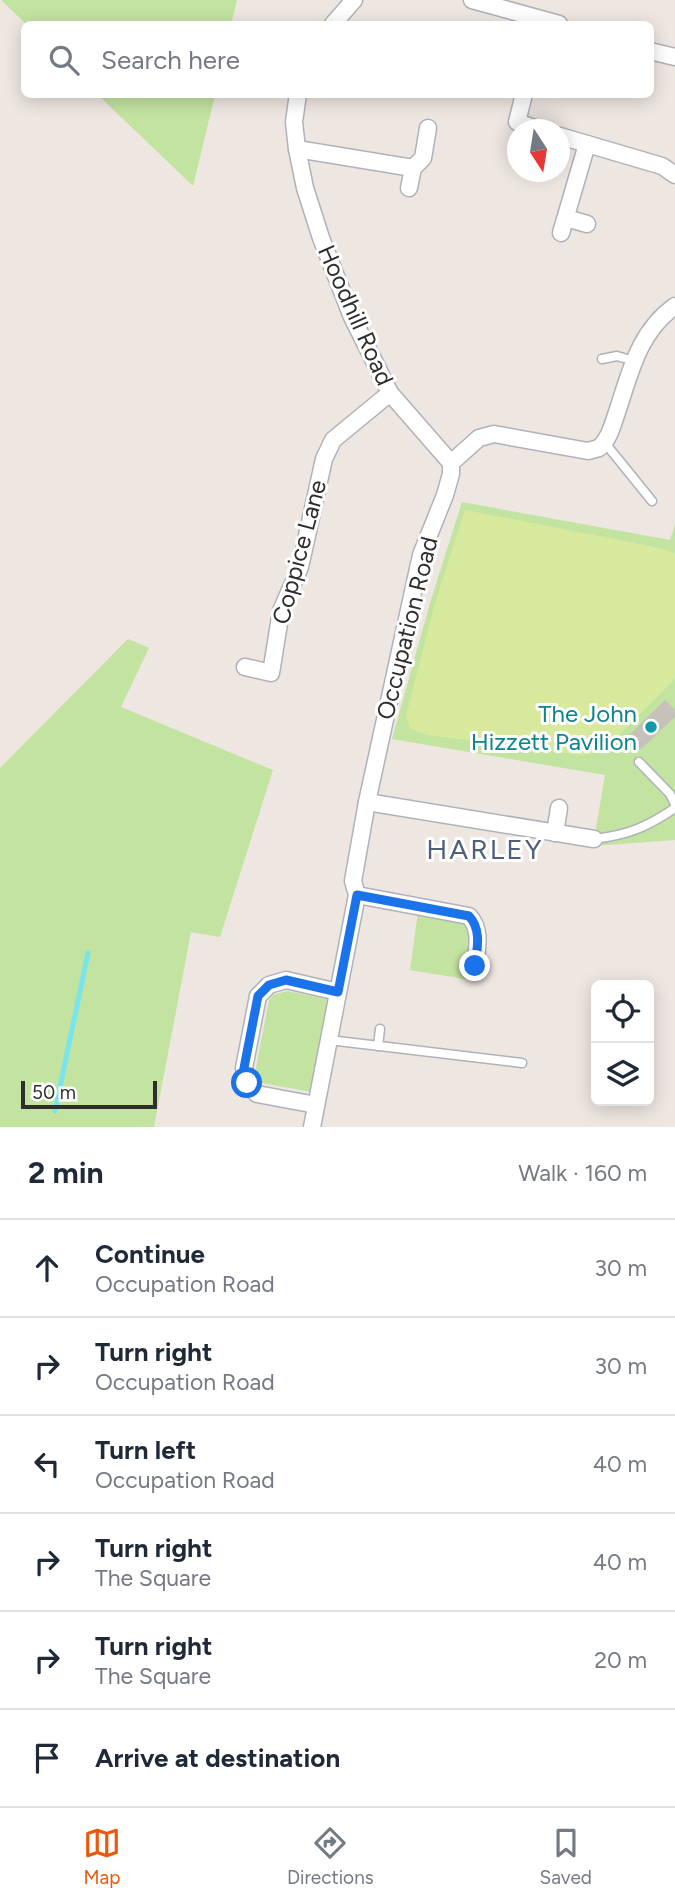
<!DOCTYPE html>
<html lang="en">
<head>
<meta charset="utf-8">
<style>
  :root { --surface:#fff; --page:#f2f2f3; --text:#1f2937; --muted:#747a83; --line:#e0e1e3; --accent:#ea580c }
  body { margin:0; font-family:Figtree,sans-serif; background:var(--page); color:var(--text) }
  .controls { position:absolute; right:21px; bottom:21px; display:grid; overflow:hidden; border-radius:10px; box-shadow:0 4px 18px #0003 }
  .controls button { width:63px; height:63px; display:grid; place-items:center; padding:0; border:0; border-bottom:2px solid var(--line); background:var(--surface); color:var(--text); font:35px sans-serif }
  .compass { position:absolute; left:507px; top:119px; width:63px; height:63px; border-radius:50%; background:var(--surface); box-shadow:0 4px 18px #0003; rotate:168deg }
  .scale { position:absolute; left:21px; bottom:18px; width:136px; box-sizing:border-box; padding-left:7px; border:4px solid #2e2e2e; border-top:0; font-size:19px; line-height:24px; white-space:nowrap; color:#2e2e2e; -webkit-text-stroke:5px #fff; paint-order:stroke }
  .stop { position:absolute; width:21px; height:21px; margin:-16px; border:5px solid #1a73e8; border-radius:50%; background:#fff }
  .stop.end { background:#1a73e8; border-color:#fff; box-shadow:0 2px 7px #0008 }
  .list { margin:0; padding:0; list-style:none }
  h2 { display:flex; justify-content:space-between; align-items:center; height:91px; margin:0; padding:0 28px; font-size:30px }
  h2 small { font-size:23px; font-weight:400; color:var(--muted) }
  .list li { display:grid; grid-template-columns:46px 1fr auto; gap:21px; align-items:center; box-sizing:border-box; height:98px; padding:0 28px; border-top:2px solid var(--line) }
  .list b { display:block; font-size:26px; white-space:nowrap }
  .list p { margin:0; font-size:23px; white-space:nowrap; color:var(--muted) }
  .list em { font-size:23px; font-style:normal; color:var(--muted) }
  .icon { flex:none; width:38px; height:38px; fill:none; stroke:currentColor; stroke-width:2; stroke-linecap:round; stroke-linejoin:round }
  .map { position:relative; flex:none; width:675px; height:1127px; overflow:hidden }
  .search { position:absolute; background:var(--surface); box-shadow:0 4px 18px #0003; left:21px; right:21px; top:21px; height:77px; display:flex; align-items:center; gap:18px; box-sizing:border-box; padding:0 24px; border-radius:10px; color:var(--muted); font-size:26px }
  .sheet { height:679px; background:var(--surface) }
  nav { display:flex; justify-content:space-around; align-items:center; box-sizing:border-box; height:98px; border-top:2px solid var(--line); background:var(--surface); font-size:19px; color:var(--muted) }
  nav a { display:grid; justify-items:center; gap:4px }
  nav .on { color:var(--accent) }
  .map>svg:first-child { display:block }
</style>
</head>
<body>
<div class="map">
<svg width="675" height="1127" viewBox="0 0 675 1127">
  <rect width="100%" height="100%" fill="#eee6e1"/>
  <g fill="#c3e3a0">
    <polygon points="1,0 237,0 231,24 26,24"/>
    <polygon points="98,95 215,95 193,186"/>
    <polygon points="462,502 670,540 675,524 675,840 593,846 605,775 392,739 430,603"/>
    <polygon points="128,639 149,648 121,707 273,770 220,937 191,932 154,1127 0,1127 0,768"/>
    <polygon points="418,912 458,919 468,925 471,939 465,979 410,970"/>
    <polygon points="287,991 331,1000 312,1092 261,1083 255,1073 269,1000 273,995"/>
  </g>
  <polygon fill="#d7e99c" points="465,510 655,547 675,553 675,679 602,752 581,755 427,735 410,729 406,716 435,603"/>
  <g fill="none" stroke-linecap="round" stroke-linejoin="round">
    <polyline stroke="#78e4ec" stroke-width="5" points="55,1111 88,953"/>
  </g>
  <polygon fill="#c7c1bc" points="665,700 675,710 675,717 640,750 627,737"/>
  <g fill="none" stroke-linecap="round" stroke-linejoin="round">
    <g stroke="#aeb2b9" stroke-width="11">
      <g id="service">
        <polyline points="602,359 617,356 634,361"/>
        <polyline points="605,443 652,501"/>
        <polyline points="639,762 670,794 675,804"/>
        <path d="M594 839C628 835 647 827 675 808"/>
        <polyline points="329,1040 522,1063"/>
        <polyline points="378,1046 380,1029"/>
      </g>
    </g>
    <g stroke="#aeb2b9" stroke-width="19">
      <g id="minor">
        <polyline points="472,0 559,24"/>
        <polyline points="333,24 354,0"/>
        <polyline points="650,51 675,57"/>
        <polyline points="298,94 294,122 297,149 305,188 321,238 352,317 390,393 451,463"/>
        <polyline points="524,94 517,122 540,130"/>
        <polyline points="560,136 662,166 675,175"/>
        <polyline points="297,149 413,168"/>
        <polyline points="409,188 413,168 423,158 428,128"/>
        <polyline points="566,218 587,224"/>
        <polyline points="561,233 587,144"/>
        <polyline points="245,667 271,673 281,611 300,567 324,459 333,440 390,393"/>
        <polyline points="367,802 594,839"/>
        <polyline points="555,833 559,808"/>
        <path d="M357 895 469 916C482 930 477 949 475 966"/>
        <polyline points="316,1105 257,1094 247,1083 244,1068 258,996 269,985 286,980 338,992"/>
        <path d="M312 1127 357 895 353 881 367 802 421 555 445 495 451 474V463L479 438 494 434 588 451 599 448C609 439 612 427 616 415 630 374 638 332 675 306"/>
      </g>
    </g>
    <use href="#service" stroke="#fff" stroke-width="8"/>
    <use href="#minor" stroke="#fff" stroke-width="16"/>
  </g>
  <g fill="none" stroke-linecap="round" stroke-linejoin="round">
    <path stroke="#1a73e8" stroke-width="9" d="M247 1083 244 1068 258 996 269 985 286 980 338 992 357 895 469 916C482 930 477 949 475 966"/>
  </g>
  <circle fill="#0f9aa8" stroke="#fff" stroke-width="2.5" cx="651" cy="727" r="7"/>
  <g text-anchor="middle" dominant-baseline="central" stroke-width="6" stroke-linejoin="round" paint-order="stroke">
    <g font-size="24" fill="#2e2e2e" stroke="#fff">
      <text transform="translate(356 315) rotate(66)">Hoodhill Road</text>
      <text transform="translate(299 552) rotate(-75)">Coppice Lane</text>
      <text transform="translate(407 628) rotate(-76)">Occupation Road</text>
    </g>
    <g font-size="24" fill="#0d838f" stroke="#fff" text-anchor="end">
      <text x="637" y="713">The John<tspan x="637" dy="28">Hizzett Pavilion</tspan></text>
    </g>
    <g font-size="28" letter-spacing="2" fill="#4e607e" stroke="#fff">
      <text x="485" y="849">HARLEY</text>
    </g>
  </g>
</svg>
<div class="controls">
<button><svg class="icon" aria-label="locate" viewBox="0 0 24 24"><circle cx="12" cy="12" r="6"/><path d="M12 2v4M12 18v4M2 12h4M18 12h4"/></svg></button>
<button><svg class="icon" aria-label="layers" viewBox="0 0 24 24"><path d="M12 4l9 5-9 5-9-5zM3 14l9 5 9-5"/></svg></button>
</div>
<svg class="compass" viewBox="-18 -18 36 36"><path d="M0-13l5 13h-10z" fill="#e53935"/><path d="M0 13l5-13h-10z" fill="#747a83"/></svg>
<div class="scale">50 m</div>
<div class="stop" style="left:247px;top:1083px"></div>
<div class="stop end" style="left:475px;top:966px"></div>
<div class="search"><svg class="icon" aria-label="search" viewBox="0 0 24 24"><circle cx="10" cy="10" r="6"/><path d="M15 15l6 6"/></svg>Search here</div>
</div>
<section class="sheet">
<h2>2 min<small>Walk · 160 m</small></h2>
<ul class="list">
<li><svg class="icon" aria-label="ahead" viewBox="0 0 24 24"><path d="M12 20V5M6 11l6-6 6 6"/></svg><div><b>Continue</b><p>Occupation Road</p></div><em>30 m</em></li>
<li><svg class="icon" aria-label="right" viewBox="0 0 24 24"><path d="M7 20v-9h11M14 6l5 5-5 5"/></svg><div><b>Turn right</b><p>Occupation Road</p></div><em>30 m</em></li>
<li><svg class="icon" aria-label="left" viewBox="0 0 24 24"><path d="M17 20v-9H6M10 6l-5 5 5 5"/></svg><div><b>Turn left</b><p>Occupation Road</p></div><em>40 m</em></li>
<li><svg class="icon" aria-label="right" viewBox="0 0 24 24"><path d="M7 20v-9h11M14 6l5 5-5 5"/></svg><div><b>Turn right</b><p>The Square</p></div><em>40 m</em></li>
<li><svg class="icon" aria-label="right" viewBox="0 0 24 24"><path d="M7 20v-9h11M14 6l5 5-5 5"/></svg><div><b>Turn right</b><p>The Square</p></div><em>20 m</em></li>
<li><svg class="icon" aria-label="arrive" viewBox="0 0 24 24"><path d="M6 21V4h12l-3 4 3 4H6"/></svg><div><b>Arrive at destination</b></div></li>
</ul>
</section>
<nav>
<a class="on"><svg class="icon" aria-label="map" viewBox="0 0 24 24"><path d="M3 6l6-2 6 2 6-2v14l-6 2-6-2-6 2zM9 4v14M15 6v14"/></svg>Map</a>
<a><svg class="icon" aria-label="directions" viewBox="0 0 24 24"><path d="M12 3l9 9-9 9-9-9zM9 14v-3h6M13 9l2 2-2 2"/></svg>Directions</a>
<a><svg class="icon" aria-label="saved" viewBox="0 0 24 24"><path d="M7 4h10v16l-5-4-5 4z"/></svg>Saved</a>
</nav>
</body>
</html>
